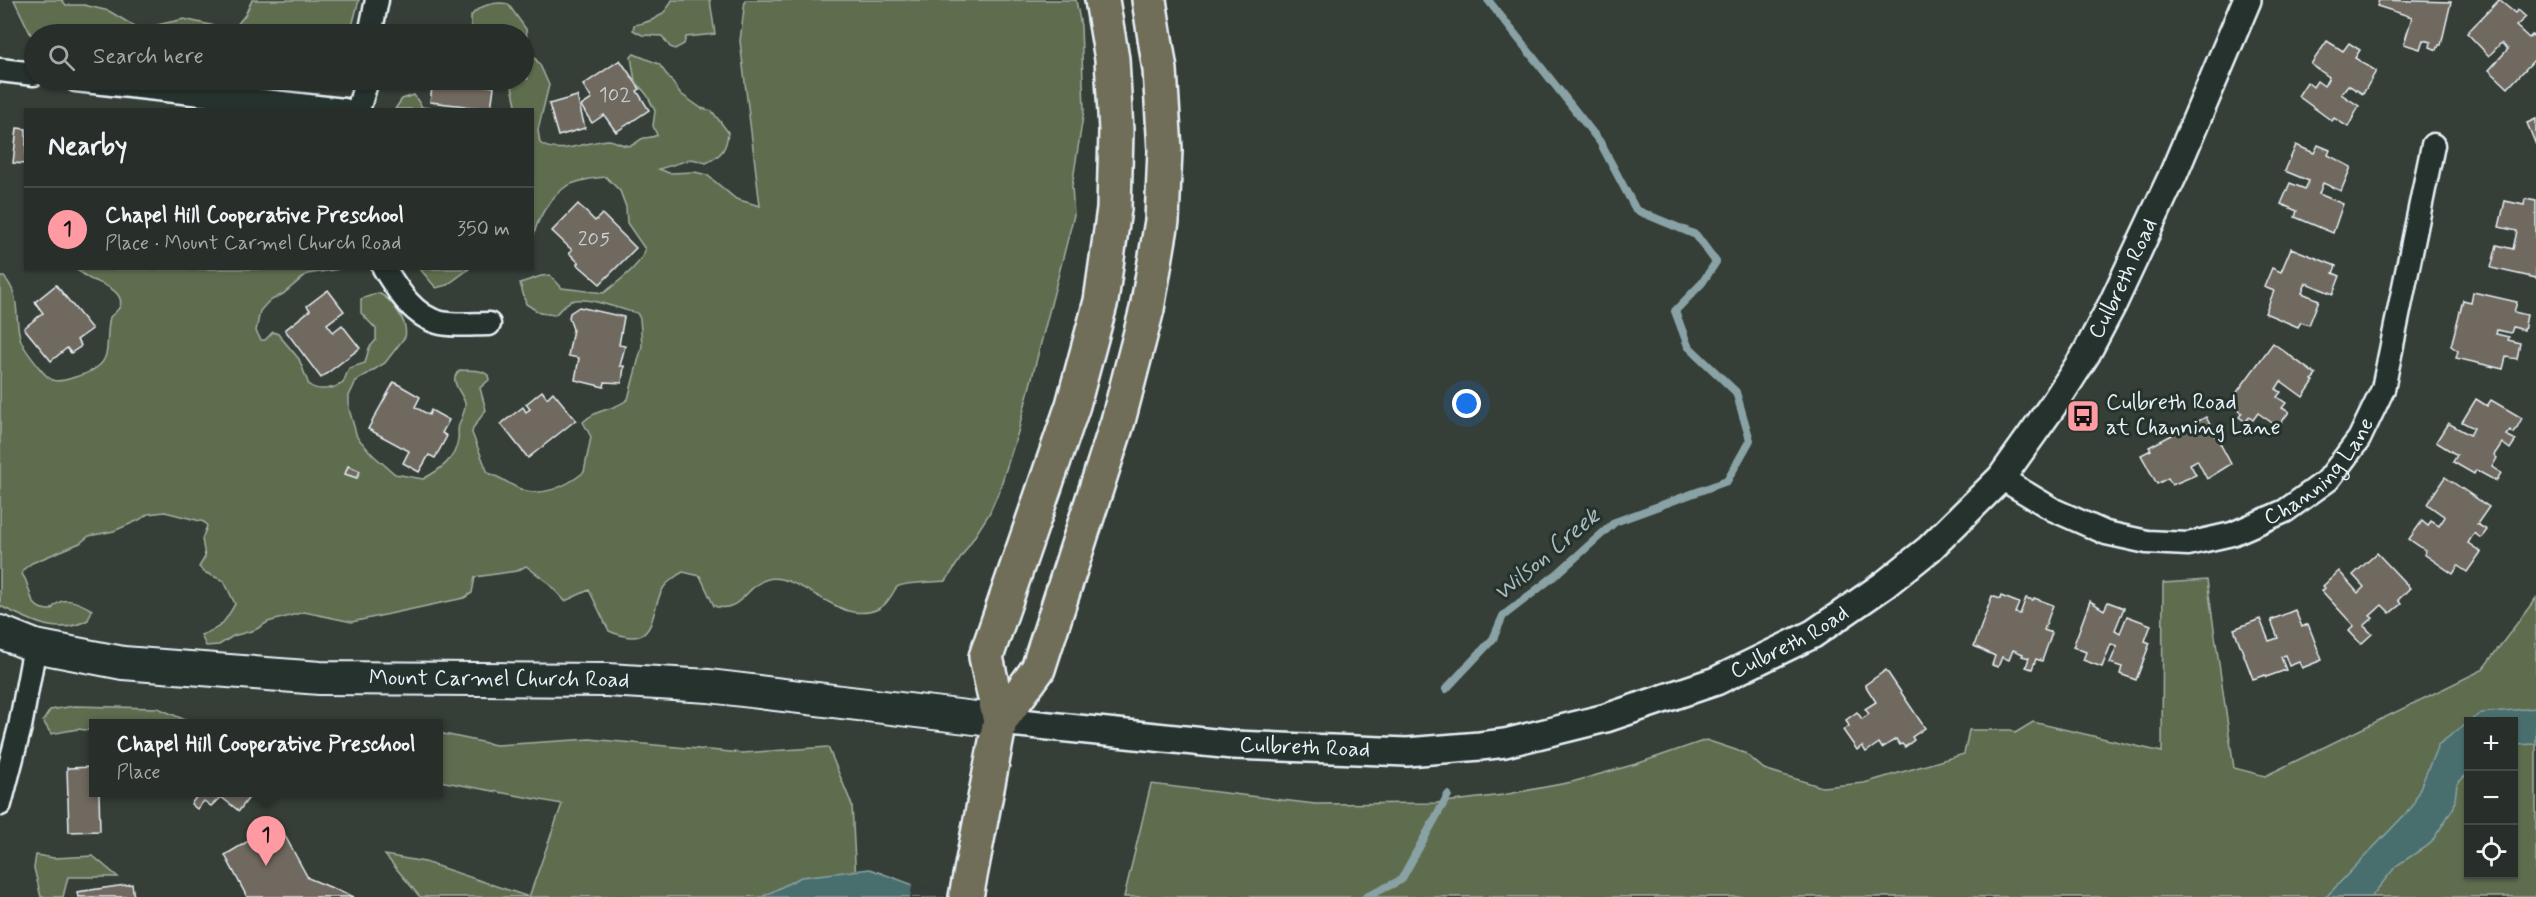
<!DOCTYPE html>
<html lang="en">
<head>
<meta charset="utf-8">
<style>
  :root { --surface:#282e29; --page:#343a35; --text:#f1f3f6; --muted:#a5a8a8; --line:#444a46; --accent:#ff9aa2 }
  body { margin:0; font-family:Mynerve,sans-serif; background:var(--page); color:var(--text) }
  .controls { position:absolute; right:18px; bottom:18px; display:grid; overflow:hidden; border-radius:0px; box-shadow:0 2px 4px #0004 }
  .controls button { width:54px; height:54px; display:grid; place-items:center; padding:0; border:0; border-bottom:2px solid var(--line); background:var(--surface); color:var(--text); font:30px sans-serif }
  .you { position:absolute; left:1467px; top:404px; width:21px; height:21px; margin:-15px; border:4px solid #fff; border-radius:50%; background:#1a73e8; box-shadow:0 0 0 9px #1a73e833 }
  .badge { display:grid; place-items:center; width:39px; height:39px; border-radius:50%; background:var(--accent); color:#111; font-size:20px; font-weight:700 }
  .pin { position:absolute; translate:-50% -50px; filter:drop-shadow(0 2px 3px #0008) }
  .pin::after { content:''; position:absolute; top:32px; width:21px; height:18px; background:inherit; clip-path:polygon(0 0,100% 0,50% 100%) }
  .popup { position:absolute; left:89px; top:719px; width:354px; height:78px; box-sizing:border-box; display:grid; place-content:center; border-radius:0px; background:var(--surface); filter:drop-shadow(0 2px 4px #0005); font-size:20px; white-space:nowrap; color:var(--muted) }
  .popup b { font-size:22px; color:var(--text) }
  .popup::after { content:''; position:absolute; left:50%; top:100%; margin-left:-12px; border:12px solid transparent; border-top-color:var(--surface) }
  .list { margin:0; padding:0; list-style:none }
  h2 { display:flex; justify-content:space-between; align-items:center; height:78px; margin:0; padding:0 24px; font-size:26px }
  h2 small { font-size:20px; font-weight:400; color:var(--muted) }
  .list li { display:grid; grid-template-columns:39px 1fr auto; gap:18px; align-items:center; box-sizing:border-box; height:84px; padding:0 24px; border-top:2px solid var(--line) }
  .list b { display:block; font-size:22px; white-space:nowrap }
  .list p { margin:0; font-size:20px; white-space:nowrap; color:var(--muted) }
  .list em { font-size:20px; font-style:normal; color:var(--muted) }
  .icon { flex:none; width:33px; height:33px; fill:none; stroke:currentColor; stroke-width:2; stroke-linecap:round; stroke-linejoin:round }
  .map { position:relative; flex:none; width:2536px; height:897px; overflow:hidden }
  .search { position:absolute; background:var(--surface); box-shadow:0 2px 4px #0004; left:24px; top:24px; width:510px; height:66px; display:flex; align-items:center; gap:15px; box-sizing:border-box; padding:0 21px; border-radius:33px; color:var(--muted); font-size:22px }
  .panel { position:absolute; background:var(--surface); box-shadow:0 2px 4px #0004; left:24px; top:108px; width:510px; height:162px; border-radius:0px }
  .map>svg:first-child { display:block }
</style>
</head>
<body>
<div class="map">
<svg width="2536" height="897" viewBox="0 0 2536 897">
  <rect width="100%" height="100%" fill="#353e37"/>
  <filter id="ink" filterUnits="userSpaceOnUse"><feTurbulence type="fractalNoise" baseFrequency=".0167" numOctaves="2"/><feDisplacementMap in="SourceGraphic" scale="12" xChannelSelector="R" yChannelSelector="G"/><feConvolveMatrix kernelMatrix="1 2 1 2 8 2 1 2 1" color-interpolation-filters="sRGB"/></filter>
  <g filter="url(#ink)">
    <g fill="#5f6d4f" stroke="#a4afa4" stroke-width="1.5" fill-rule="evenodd">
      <path d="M14 0H62L66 5H84L109 11 139 29 184 19 228 29 236 26 245 15 252 0H359L350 34H94C74 21 54 34 34 34L32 37Z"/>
      <path d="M672 0H710L715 34 686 37 684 44 675 49 670 47 662 36 642 35 633 30 634 25C650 22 665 17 672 0Z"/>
      <path d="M745 0H1076L1081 26 1084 110 1072 186 1074 215 1018 432 999 491 989 514 946 581C936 582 903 582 897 587 894 590 892 596 889 599 881 611 868 614 853 612 828 608 792 573 768 579 747 584 740 615 714 606L700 576 683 572C677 575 668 582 664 587 648 611 660 653 609 631L589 590 565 601 547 582 526 566 517 571 475 577 472 593 464 598 352 622 304 612 268 622 255 630 233 636 219 645 206 646 201 635C223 627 224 623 235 604L224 581 204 572 199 567 205 557 202 539 207 526 204 522 165 512 148 514 139 520 114 531 89 536 80 543 32 563 24 569 22 574C33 587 26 611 51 610 61 594 77 601 92 610L88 620C56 637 31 620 0 606V277H4C20 294 15 312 19 333 21 346 30 355 37 365 51 383 54 384 75 377 118 365 103 348 110 317 113 314 118 311 120 306 125 291 100 283 90 279 84 276 80 270 73 269 69 268 63 269 59 269H340L307 274 283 294 268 302 260 311 256 331 261 340H265L273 332 278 334 299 359 309 385C319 392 333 389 343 383L349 368 365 363 369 348 376 340V329L361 313V299L378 293C391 298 409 322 405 337L385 363 356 381 349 396V409L357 437 373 455 395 474 423 479C440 470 456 459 458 439 459 434 457 429 459 425 461 418 466 411 465 403 462 392 447 380 460 370 470 371 479 368 488 375L489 380 480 388 486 410 473 428 472 433 488 473C500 477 508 483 518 488 540 499 567 486 584 472L591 437 583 422C597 408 614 411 628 399L642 346 640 319 637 313C618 309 594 298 575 300 567 301 561 309 555 315L540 313 526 304 520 283 541 276 550 275 562 288 604 293C615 284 644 263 645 249L627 223 626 207 620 191 606 177C594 178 574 181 564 188 549 199 535 222 533 240L532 110 517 109 511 82 528 79C522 67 528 65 526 54 525 47 524 42 524 34H475L471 26V16C479 5 496 1 508 4L526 29 528 49 540 65 549 85 538 130 540 143C558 157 591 140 609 140 618 141 623 148 632 145 636 144 639 139 644 138 649 137 652 138 657 135L653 126 655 111 647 95 635 81 631 57 634 54 659 64 681 94 701 108 712 111 728 132C727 149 721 156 706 163L692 159 659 169 669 173 695 172 707 175 736 199 760 206 740 41Z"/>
      <polygon points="414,95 422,107 438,109 395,109 402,99"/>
      <polygon points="420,269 469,269 447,285 436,288"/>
      <path d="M2207 580 2234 768 2265 776 2482 670 2536 598V897H1124L1151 784 1315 804 1436 803 1503 795 1572 782 1636 764 1706 740 1745 753 1764 769 1822 787 1864 783 1964 754 1969 730H2011L2015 733 2033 722 2162 752 2163 583ZM2468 722H2514V874H2468Z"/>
      <polygon points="74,706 158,708 192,723 94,724 93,731 78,729 51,734 43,721 50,710"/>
      <polygon points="439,733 496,745 590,739 742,753 828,747 852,805 856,881 887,897 420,897 385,855 425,862 529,897 562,804 439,781"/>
      <polygon points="36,855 54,858 93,856 118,877 68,877 63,897 41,897 34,868"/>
    </g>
    <g fill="#4a6e6e" stroke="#89a2a5" stroke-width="1.5">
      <polygon points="2536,708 2536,744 2514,745 2514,722 2470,721 2481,713"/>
      <polygon points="2468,722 2468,773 2457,784 2454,807 2431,843 2396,866 2371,897 2326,897 2412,807 2438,745"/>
      <polygon points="870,869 946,897 762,897 801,877"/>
    </g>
    <polygon fill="#353e37" points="913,882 947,894 949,897 910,897"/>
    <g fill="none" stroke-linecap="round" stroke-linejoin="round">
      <g stroke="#89a2a5" stroke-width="8">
        <polyline points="1446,689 1493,639 1503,616 1557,574 1615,522 1727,481 1750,440 1736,392 1688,346 1675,311 1702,283 1716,262 1696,235 1636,210 1600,142 1488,0"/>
        <polyline points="1366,897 1401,880 1448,795"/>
      </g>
    </g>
    <g fill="#70695e" stroke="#e8f1f8" stroke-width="1.5">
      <polygon points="2379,0 2451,2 2441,45 2439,45 2437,50 2430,47 2431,42 2423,40 2420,49 2404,44 2412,17 2377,6"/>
      <polygon points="2499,0 2515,13 2518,10 2526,17 2516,26 2529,38 2532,35 2536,38 2536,58 2508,88 2489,70 2508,49 2501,43 2489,56 2467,33"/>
      <polygon points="2327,41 2343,51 2349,43 2360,50 2355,58 2376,71 2363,94 2348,85 2341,94 2359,106 2348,127 2334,118 2332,121 2298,96 2307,82 2313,87 2317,81 2324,86 2329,77 2311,64"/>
      <polygon points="620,60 640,89 637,91 649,110 616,132 604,115 592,123 581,106 592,99 583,85"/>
      <polygon points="425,80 483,80 482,85 494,87 491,109 430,102 433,81"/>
      <polygon points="577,96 585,128 558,136 549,104"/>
      <polygon points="2536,119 2536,145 2527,123"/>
      <polygon points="17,128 26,129 26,164 13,163"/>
      <polygon points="2296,145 2314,153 2318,145 2330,150 2328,155 2351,167 2341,191 2323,183 2319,194 2343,204 2333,233 2295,217 2297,211 2281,204 2290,183 2305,189 2309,181 2285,171"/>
      <polygon points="2525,199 2536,201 2536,278 2491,268 2497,245 2513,249 2517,231 2499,227 2505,201 2524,205"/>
      <polygon points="578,204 595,221 602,214 636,248 600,284 577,264 579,263 569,253 572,250 552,231"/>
      <polygon points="2291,248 2336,266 2333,273 2340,276 2333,294 2306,283 2302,293 2319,300 2309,325 2301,322 2298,327 2265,313 2274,291 2264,287 2272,268 2281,272"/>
      <polygon points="56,285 92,329 77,340 81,345 80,347 71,353 67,348 51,361 24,328 43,313 35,302"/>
      <polygon points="328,290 344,311 327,324 333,332 342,325 360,348 321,378 285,330 310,310 307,306"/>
      <polygon points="2473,292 2517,302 2514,312 2527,315 2524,330 2513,327 2511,333 2497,330 2496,334 2509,337 2508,340 2520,343 2517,359 2506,357 2503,369 2456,358 2458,351 2451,346 2463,300 2471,302"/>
      <polygon points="579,307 624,317 619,345 625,346 620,366 624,366 622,383 605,382 604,387 575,380 579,358 568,356 573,329 569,318 570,313"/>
      <polygon points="2273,343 2316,375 2312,380 2314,381 2303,397 2281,381 2276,389 2281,392 2277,397 2286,403 2282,408 2289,412 2278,427 2258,413 2253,420 2249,417 2246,422 2239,417 2242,413 2229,403"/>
      <polygon points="394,382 420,397 415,407 429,415 431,410 449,420 442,433 447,436 435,458 429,455 419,472 403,463 409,451 368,429"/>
      <polygon points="542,391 547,398 553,392 576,420 528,458 501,424 523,407 526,412 530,409 526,404"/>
      <polygon points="2476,399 2487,406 2491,400 2522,418 2514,433 2510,430 2506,435 2516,440 2510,449 2502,443 2494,455 2497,458 2492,467 2501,473 2496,481 2476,470 2474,474 2453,462 2457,455 2436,442 2448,423 2470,435 2474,428 2462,422"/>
      <polygon points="2206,417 2231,464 2207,479 2197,460 2190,464 2196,475 2172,485 2168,478 2157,484 2141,455 2151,450 2149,447"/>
      <polygon points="348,466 360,471 357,478 345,474"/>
      <polygon points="2445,477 2489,507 2477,524 2487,530 2481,538 2474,533 2468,543 2481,552 2467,572 2458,566 2453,574 2424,554 2426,551 2409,539 2422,521 2428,526 2431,521 2439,526 2445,517 2427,504"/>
      <polygon points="2377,553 2410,588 2398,600 2401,604 2390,613 2382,605 2370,616 2373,618 2364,626 2372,634 2361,644 2349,631 2354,626 2322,591 2325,588 2323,586 2339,571 2358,593 2364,587 2353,575"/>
      <polygon points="1992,596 2000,599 2001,596 2019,603 2015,613 2020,614 2026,598 2033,600 2034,598 2053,605 2044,630 2052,633 2042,661 2036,659 2032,669 2026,667 2029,658 2022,656 2023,654 2013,650 2009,660 2002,657 1998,667 1992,665 1995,656 1974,646"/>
      <polygon points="2090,601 2104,610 2108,602 2124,608 2115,630 2120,633 2127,616 2151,625 2145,641 2150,643 2136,680 2120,674 2122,667 2110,663 2117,646 2111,644 2102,667 2083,660 2086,652 2073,647"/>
      <polygon points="2295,610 2302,627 2308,624 2322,660 2302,668 2299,662 2289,666 2285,655 2281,657 2286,670 2266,677 2265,675 2253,679 2234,629 2260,619 2269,641 2278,638 2271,620"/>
      <polygon points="1886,670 1925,728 1912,737 1914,740 1905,747 1902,744 1900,745 1896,739 1882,748 1879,743 1866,752 1862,746 1857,750 1843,730 1849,726 1846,720 1857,712 1862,719 1869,714 1865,709 1876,702 1865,685"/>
      <polygon points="94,767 94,792 99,792 100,831 69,832 67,768"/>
      <polygon points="200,792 253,792 239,811 221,797 211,806 204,801 197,809 191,804"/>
      <polygon points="278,823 308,878 354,897 247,897 225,855"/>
      <polygon points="132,884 134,897 78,897 77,892"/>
    </g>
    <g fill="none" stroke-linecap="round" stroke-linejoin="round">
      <g stroke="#e8f1f8" stroke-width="27">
        <g id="minor">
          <polyline points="370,34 377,0"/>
          <polyline points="0,70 34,74"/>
          <polyline points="76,80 344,110"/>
          <polyline points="358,110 367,80"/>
          <path d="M384 268C398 291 414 317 441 323 456 326 474 324 489 324"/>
          <path id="s1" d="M2001 478 2054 510 2106 533 2147 542 2188 544 2232 534 2285 511 2328 480 2359 439 2383 389 2433 145"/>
          <polyline points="0,804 20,727 35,646"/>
        </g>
      </g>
      <g stroke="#e8f1f8" stroke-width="32">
        <g id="tertiary">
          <path id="s2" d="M1000 721 1233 745 1407 752 1480 746 1505 743 1606 718 1716 681 1813 634 1884 585 1929 549 2001 478 2056 401 2086 354 2113 303 2173 175 2247 0"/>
        </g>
      </g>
      <g stroke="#e8f1f8" stroke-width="36">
        <g id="secondary">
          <path id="s3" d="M0 632 35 646 123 663 320 678 607 680 709 686 1000 721"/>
        </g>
      </g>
      <g stroke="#e8f1f8" stroke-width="38">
        <g id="trunk">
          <polyline points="1000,721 1038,669 1118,421 1147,309 1162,221 1165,150 1160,70 1149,0"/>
          <polyline points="966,897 1000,721 986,657 1073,405 1101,301 1114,209 1116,131 1112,59 1102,0"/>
        </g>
      </g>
      <use href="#minor" stroke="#26332d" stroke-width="22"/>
      <use href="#tertiary" stroke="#26332d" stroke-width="27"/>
      <use href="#secondary" stroke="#26332d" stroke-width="32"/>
      <use href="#trunk" stroke="#706e59" stroke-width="33"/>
    </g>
  </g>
  <defs>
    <g id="bus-square" transform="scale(1.725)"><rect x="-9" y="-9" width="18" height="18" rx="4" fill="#ff9aa2" stroke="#26332d"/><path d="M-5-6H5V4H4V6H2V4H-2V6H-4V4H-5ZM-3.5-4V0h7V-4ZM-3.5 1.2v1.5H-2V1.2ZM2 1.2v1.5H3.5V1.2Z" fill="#111"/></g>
  </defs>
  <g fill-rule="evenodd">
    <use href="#bus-square" x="2083" y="416"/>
  </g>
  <g text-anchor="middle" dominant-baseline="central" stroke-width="6" stroke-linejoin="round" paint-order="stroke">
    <g font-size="20" fill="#cacfd2">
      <text x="615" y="95">102</text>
      <text x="594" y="239">205</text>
    </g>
    <g font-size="22" fill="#e8f1f8" stroke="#26332d">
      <text stroke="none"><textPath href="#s2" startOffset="1314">Culbreth Road</textPath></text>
      <text stroke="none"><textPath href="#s1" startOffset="357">Channing Lane</textPath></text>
      <text stroke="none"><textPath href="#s2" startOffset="810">Culbreth Road</textPath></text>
      <text stroke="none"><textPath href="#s3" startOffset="504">Mount Carmel Church Road</textPath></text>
      <text stroke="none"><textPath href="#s2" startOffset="306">Culbreth Road</textPath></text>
    </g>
    <g font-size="22" fill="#e8f1f8" stroke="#26332d" text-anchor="start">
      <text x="2106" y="403">Culbreth Road<tspan x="2106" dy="25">at Channing Lane</tspan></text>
    </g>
    <g font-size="24" font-style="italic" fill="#a9bdc1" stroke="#26332d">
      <text transform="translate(1547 555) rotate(-40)">Wilson Creek</text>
    </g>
  </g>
</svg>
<div class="controls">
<button>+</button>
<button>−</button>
<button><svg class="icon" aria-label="locate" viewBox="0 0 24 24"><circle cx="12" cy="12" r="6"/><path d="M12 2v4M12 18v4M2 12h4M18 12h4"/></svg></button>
</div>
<div class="you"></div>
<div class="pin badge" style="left:266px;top:866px">1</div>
<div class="popup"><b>Chapel Hill Cooperative Preschool</b>Place</div>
<div class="search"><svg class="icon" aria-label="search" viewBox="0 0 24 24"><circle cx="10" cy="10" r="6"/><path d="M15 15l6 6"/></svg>Search here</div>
<section class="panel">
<h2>Nearby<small></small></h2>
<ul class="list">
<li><span class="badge">1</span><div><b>Chapel Hill Cooperative Preschool</b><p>Place · Mount Carmel Church Road</p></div><em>350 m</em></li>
</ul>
</section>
</div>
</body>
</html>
